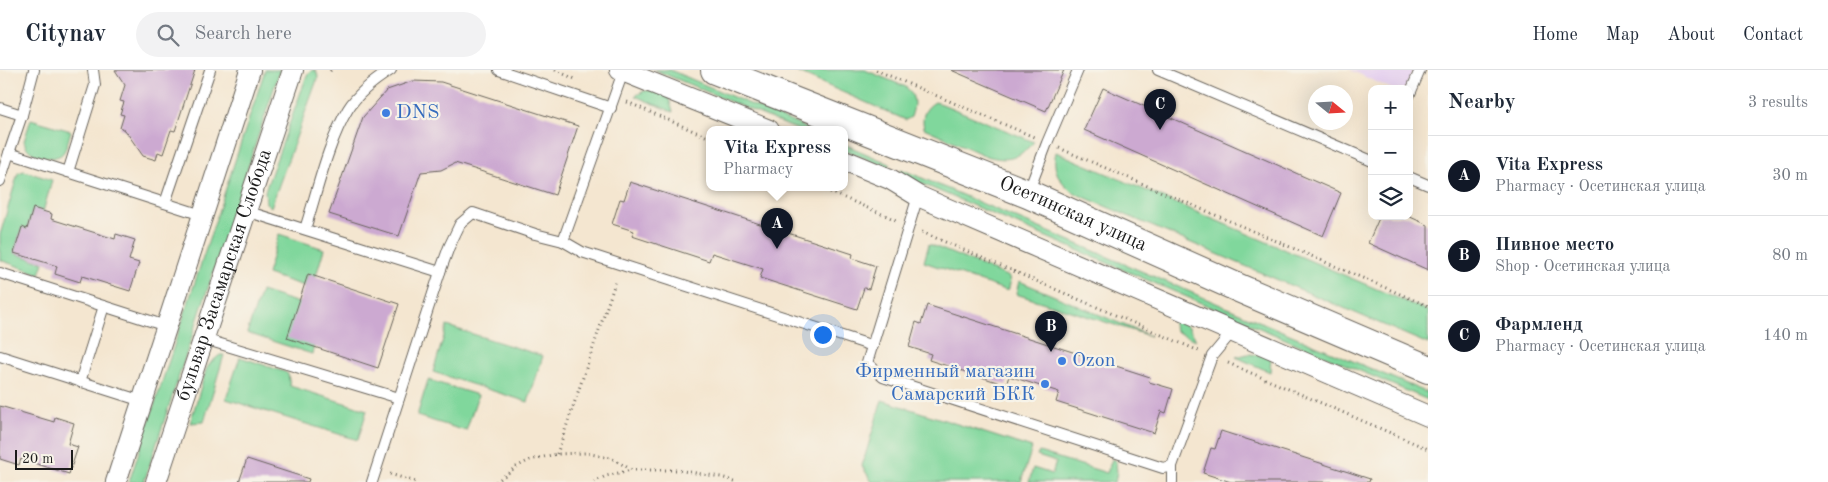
<!DOCTYPE html>
<html lang="en">
<head>
<meta charset="utf-8">
<style>
  :root { --surface:#fff; --page:#f2f2f3; --text:#1f2937; --muted:#747a83; --line:#e0e1e3; --accent:#111827 }
  body { margin:0; font-family:"Old Standard TT",serif; background:var(--page); color:var(--text) }
  .controls { position:absolute; right:15px; top:15px; display:grid; overflow:hidden; border-radius:10px; box-shadow:0 5px 20px #0002 }
  .controls button { width:45px; height:45px; display:grid; place-items:center; padding:0; border:0; border-bottom:1px solid var(--line); background:var(--surface); color:var(--text); font:25px sans-serif }
  .compass { position:absolute; left:1308px; top:15px; width:45px; height:45px; border-radius:50%; background:var(--surface); box-shadow:0 5px 20px #0002; rotate:108deg }
  .scale { position:absolute; left:15px; bottom:12px; width:58px; box-sizing:border-box; padding-left:5px; border:2px solid #1c1c1c; border-top:0; font-size:14px; line-height:18px; white-space:nowrap; color:#1c1c1c; -webkit-text-stroke:4px #f7f3e8; paint-order:stroke }
  .you { position:absolute; left:822px; top:264px; width:18px; height:18px; margin:-12px; border:4px solid #fff; border-radius:50%; background:#1a73e8; box-shadow:0 0 0 8px #1a73e833 }
  .badge { display:grid; place-items:center; width:32px; height:32px; border-radius:50%; background:var(--accent); color:#fff; font-size:16px; font-weight:700 }
  .pin { position:absolute; translate:-50% -41px; filter:drop-shadow(0 1px 2px #0008) }
  .pin::after { content:''; position:absolute; top:26px; width:18px; height:15px; background:inherit; clip-path:polygon(0 0,100% 0,50% 100%) }
  .popup { position:absolute; left:706px; top:56px; width:142px; height:65px; box-sizing:border-box; display:grid; place-content:center; border-radius:10px; background:var(--surface); filter:drop-shadow(0 1px 4px #0005); font-size:16px; white-space:nowrap; color:var(--muted) }
  .popup b { font-size:19px; color:var(--text) }
  .popup::after { content:''; position:absolute; left:50%; top:100%; margin-left:-10px; border:10px solid transparent; border-top-color:var(--surface) }
  .list { margin:0; padding:0; list-style:none }
  h2 { display:flex; justify-content:space-between; align-items:center; height:65px; margin:0; padding:0 20px; font-size:21px }
  h2 small { font-size:16px; font-weight:400; color:var(--muted) }
  .list li { display:grid; grid-template-columns:32px 1fr auto; gap:15px; align-items:center; box-sizing:border-box; height:80px; padding:0 20px; border-top:1px solid var(--line) }
  .list b { display:block; font-size:19px; white-space:nowrap }
  .list p { margin:0; font-size:16px; white-space:nowrap; color:var(--muted) }
  .list em { font-size:16px; font-style:normal; color:var(--muted) }
  .icon { flex:none; width:28px; height:28px; fill:none; stroke:currentColor; stroke-width:2; stroke-linecap:round; stroke-linejoin:round }
  .map { position:relative; flex:none; width:1428px; height:412px; overflow:hidden }
  header { display:flex; align-items:center; gap:30px; box-sizing:border-box; height:70px; padding:0 25px; background:var(--surface); border-bottom:1px solid var(--line) }
  header strong { font-size:24px }
  nav { display:flex; gap:28px; margin-inline-start:auto; font-size:18px }
  .search { width:350px; height:45px; background:var(--page); display:flex; align-items:center; gap:12px; box-sizing:border-box; padding:0 18px; border-radius:28px; color:var(--muted); font-size:19px }
  main { display:flex }
  aside { flex:1; background:var(--surface) }
  .map>svg:first-child { display:block }
</style>
</head>
<body>
<header>
<strong>Citynav</strong>
<div class="search"><svg class="icon" aria-label="search" viewBox="0 0 24 24"><circle cx="10" cy="10" r="6"/><path d="M15 15l6 6"/></svg>Search here</div>
<nav><a>Home</a><a>Map</a><a>About</a><a>Contact</a></nav>
</header>
<main>
<div class="map">
<svg width="1428" height="412" viewBox="0 0 1428 412">
  <rect width="100%" height="100%" fill="#f7f3e8"/>
  <filter id="ink" filterUnits="userSpaceOnUse"><feTurbulence type="fractalNoise" baseFrequency=".02" numOctaves="2"/><feDisplacementMap in="SourceGraphic" scale="10" xChannelSelector="R" yChannelSelector="G"/><feConvolveMatrix kernelMatrix="1 2 1 2 8 2 1 2 1" color-interpolation-filters="sRGB"/></filter>
  <filter id="wash" filterUnits="userSpaceOnUse"><feTurbulence type="fractalNoise" baseFrequency=".0096" numOctaves="4" result="noise"/><feDisplacementMap in="SourceGraphic" scale="20" xChannelSelector="R" yChannelSelector="G"/><feGaussianBlur stdDeviation="1.12" result="paint"/><feColorMatrix in="noise" values="0 0 0 0 0 0 0 0 0 0 0 0 0 0 0 0 0 1.4 0 .05"/><feComposite in="paint" operator="in"/></filter>
  <g filter="url(#wash)">
    <rect width="100%" height="100%" fill="#f4e6d0"/>
    <polygon fill="#e6d2f0" points="1350,0 1413,0 1405,19 1392,19"/>
    <g fill="#80d79c" stroke="#4e7a5c">
      <polygon points="265,0 280,0 144,412 129,412"/>
      <polygon points="315,0 317,3 318,7 271,137 266,133 265,121 307,5 311,1"/>
      <polygon points="655,0 670,0 811,60 798,60"/>
      <path d="M792 0H865L906 17C916 27 915 35 911 47L906 50Z"/>
      <polygon points="654,20 667,22 673,42 635,26 644,21"/>
      <path d="M935 32 942 34 1034 72C1017 89 1010 92 986 86L924 58C921 46 925 38 935 32Z"/>
      <path d="M31 49 71 61C69 67 67 78 63 83 55 92 33 87 27 78 25 76 25 73 24 71Z"/>
      <polygon points="844,74 890,94 887,98 845,80"/>
      <path d="M1056 82 1428 241V274L1079 125C1062 116 1051 102 1056 82Z"/>
      <polygon points="901,99 1428,323 1428,330 899,104"/>
      <polygon points="24,101 52,110 43,142 33,139 27,159 22,158 14,183 44,193 40,204 0,190 0,165 18,103"/>
      <polygon points="279,164 324,179 316,206 308,204 304,216 267,204"/>
      <polygon points="929,174 1009,207 1010,214 1008,221 924,192"/>
      <polygon points="1019,211 1150,266 1016,224"/>
      <polygon points="261,221 299,233 314,276 312,284 247,263"/>
      <path d="M1172 244C1184 252 1190 257 1196 270L1175 261Z"/>
      <polygon points="447,256 543,286 528,332 433,302"/>
      <polygon points="1248,284 1271,286 1270,302 1236,287"/>
      <polygon points="220,285 224,285 204,352 190,353 206,300 210,293"/>
      <polygon points="240,287 285,302 288,304 290,316 367,340 358,370 226,329"/>
      <polygon points="428,310 478,325 466,361 417,346"/>
      <polygon points="882,330 1032,378 1021,412 872,412 862,396"/>
      <polygon points="1039,382 1107,403 1112,389 1116,391 1117,403 1115,412 1029,412 1033,398 1052,404 1056,392 1037,386"/>
    </g>
    <g id="blocks">
      <g fill="#cca9d1">
        <polygon points="115,0 195,0 175,61 171,60 163,84 158,82 156,90 143,86 125,60 120,58 124,45 120,44 124,32 120,31 125,15"/>
        <polygon points="951,0 1064,0 1046,41"/>
        <polygon points="413,11 441,12 578,56 555,125 455,93 441,100 421,102 399,166 329,144 363,47 387,20"/>
        <polygon points="1103,18 1341,123 1323,166 1084,60"/>
        <polygon points="630,112 853,184 852,188 876,196 869,219 864,218 857,239 760,208 763,199 712,183 709,191 632,166 634,161 612,154 620,129 624,130"/>
        <polygon points="33,138 52,144 51,149 115,169 116,164 135,170 129,190 139,193 130,221 82,206 80,212 55,204 57,196 14,183 22,157 27,159"/>
        <polygon points="1380,146 1408,146 1428,155 1428,200 1368,173"/>
        <polygon points="308,204 399,234 378,298 287,268"/>
        <polygon points="927,235 1150,307 1149,312 1173,319 1166,343 1161,341 1154,363 1056,332 1059,322 1009,306 1006,315 929,290 931,284 909,277 916,252 921,254"/>
        <polygon points="0,336 54,352 55,347 74,353 68,374 78,377 69,404 21,389 19,395 0,389"/>
        <polygon points="1221,361 1370,409 1369,412 1231,412 1203,403 1211,378 1215,379"/>
        <polygon points="247,389 309,409 308,412 239,412"/>
      </g>
    </g>
  </g>
  <g filter="url(#ink)">
    <use href="#blocks" fill-opacity="0" stroke="#68635b" stroke-width="1"/>
    <g fill="none" stroke-linecap="round" stroke-linejoin="round">
      <g stroke="#68635b" stroke-width="12">
        <g id="lane">
          <polyline points="499,0 611,38"/>
          <polyline points="1158,0 1372,91"/>
          <polyline points="623,2 563,171 582,182 873,276"/>
          <polyline points="1409,26 1420,0"/>
          <polyline points="0,38 22,45 9,83"/>
          <polyline points="22,45 34,0"/>
          <polyline points="68,102 95,15 93,0"/>
          <polyline points="1409,107 1428,115"/>
          <polyline points="0,111 9,83 202,145"/>
          <polyline points="1028,123 1047,73 1078,0"/>
          <polyline points="918,126 867,293 883,307 1163,398 1172,396 1212,286 1232,262"/>
          <polyline points="165,133 210,0"/>
          <polyline points="246,141 440,202 372,412"/>
          <path d="M305 159C317 122 328 72 348 39 358 23 375 10 391 0"/>
          <polyline points="440,202 449,177 460,154 473,143 535,164 563,171"/>
          <polyline points="0,203 166,256"/>
          <polyline points="204,269 399,328"/>
          <polyline points="0,286 142,331"/>
          <polyline points="80,312 104,236"/>
          <polyline points="1172,412 1172,396"/>
        </g>
      </g>
      <g stroke="#68635b" stroke-width="22">
        <g id="street">
          <polyline points="620,0 769,60"/>
          <polyline points="844,90 890,109 918,126 1428,346"/>
          <polyline points="116,412 250,0"/>
          <path id="s1" d="M156 412 293 0"/>
        </g>
      </g>
      <g stroke="#68635b" stroke-width="30">
        <g id="secondary">
          <path id="s2" d="M715 0 1028 124 1241 219 1428 299"/>
        </g>
      </g>
      <g stroke="#68635b" stroke-width="3" stroke-dasharray="1 4" stroke-linecap="butt">
        <polyline points="555,0 575,9"/>
        <polyline points="876,0 1034,67"/>
        <polyline points="330,1 331,0"/>
        <polyline points="627,32 710,68"/>
        <polyline points="1059,78 1428,236"/>
        <polyline points="821,118 896,150"/>
        <polyline points="922,162 1199,281"/>
        <polyline points="1228,293 1428,379"/>
        <polyline points="557,384 616,210"/>
        <polyline points="390,404 416,412"/>
        <polyline points="496,412 516,397 530,390 557,384 586,383 611,388 632,400 677,400 721,407 738,412"/>
        <polyline points="594,412 606,406 631,400"/>
      </g>
      <use href="#lane" stroke="#fff" stroke-width="10"/>
      <use href="#street" stroke="#fff" stroke-width="20"/>
      <use href="#secondary" stroke="#fff" stroke-width="28"/>
    </g>
  </g>
  <g fill="#3f7fe0" stroke="#f7f3e8" stroke-width="2">
    <circle cx="386" cy="43" r="5"/>
    <circle cx="1062" cy="291" r="5"/>
    <circle cx="1045" cy="314" r="5"/>
  </g>
  <g text-anchor="middle" dominant-baseline="central" stroke-width="4.5" stroke-linejoin="round" paint-order="stroke">
    <g font-size="20" fill="#366cbe" stroke="#f7f3e8" text-anchor="start">
      <text x="396" y="43">DNS</text>
      <text x="1072" y="291">Ozon</text>
      <text x="1035" y="302" text-anchor="end">Фирменный магазин<tspan x="1035" dy="23">Самарский БКК</tspan></text>
    </g>
    <g font-size="20" fill="#1c1c1c" stroke="#f7f3e8">
      <text stroke="none"><textPath href="#s2" startOffset="386">Осетинская улица</textPath></text>
      <text stroke="none"><textPath href="#s1" startOffset="218">бульвар Засамарская Слобода</textPath></text>
    </g>
  </g>
</svg>
<div class="controls">
<button>+</button>
<button>−</button>
<button><svg class="icon" aria-label="layers" viewBox="0 0 24 24"><path d="M12 4l9 5-9 5-9-5zM3 14l9 5 9-5"/></svg></button>
</div>
<svg class="compass" viewBox="-18 -18 36 36"><path d="M0-13l5 13h-10z" fill="#e53935"/><path d="M0 13l5-13h-10z" fill="#747a83"/></svg>
<div class="scale">20 m</div>
<div class="you"></div>
<div class="pin badge" style="left:777px;top:179px">A</div>
<div class="popup"><b>Vita Express</b>Pharmacy</div>
<div class="pin badge" style="left:1051px;top:282px">B</div>
<div class="pin badge" style="left:1160px;top:60px">C</div>
</div>
<aside>
<h2>Nearby<small>3 results</small></h2>
<ul class="list">
<li><span class="badge">A</span><div><b>Vita Express</b><p>Pharmacy · Осетинская улица</p></div><em>30 m</em></li>
<li><span class="badge">B</span><div><b>Пивное место</b><p>Shop · Осетинская улица</p></div><em>80 m</em></li>
<li><span class="badge">C</span><div><b>Фармленд</b><p>Pharmacy · Осетинская улица</p></div><em>140 m</em></li>
</ul>
</aside>
</main>
</body>
</html>
